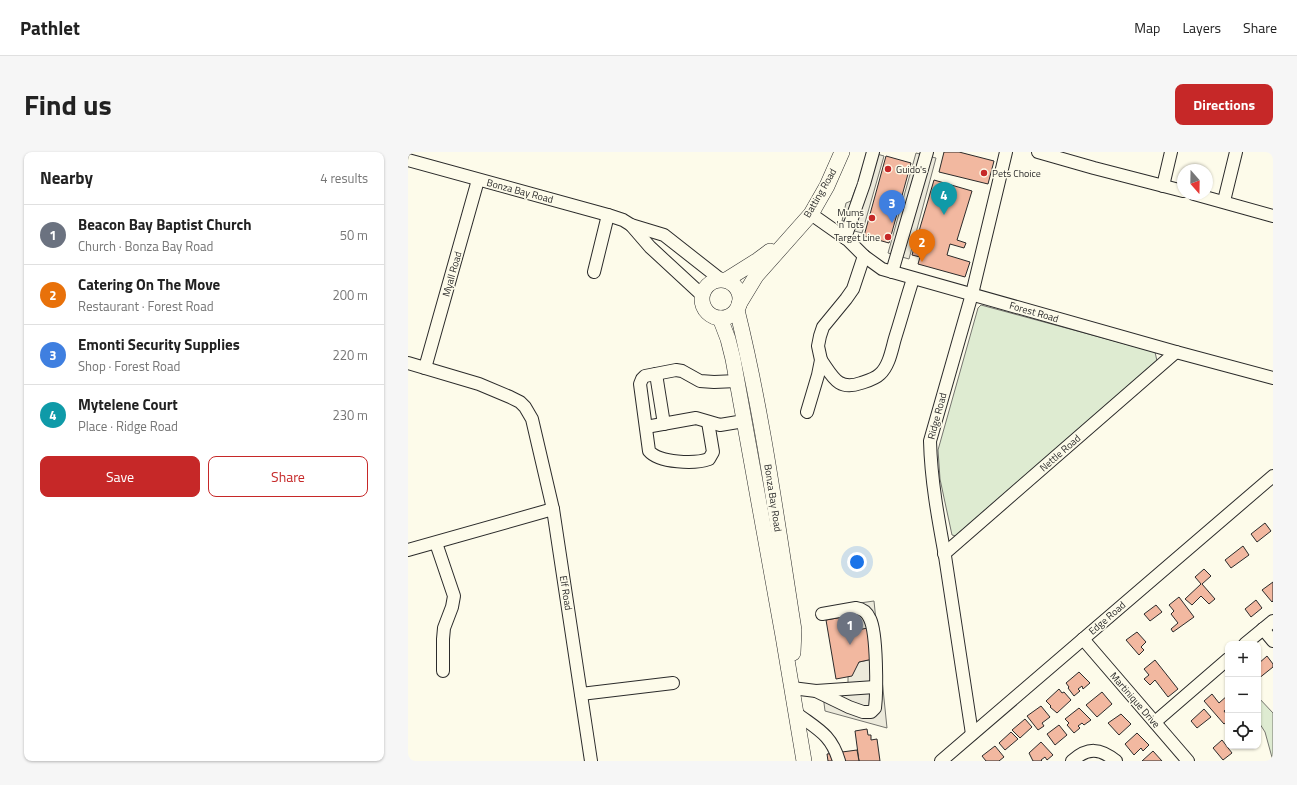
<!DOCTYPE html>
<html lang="en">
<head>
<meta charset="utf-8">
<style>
  :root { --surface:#fff; --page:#f6f6f6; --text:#222; --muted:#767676; --line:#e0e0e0; --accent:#c62828 }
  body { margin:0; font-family:"Titillium Web",sans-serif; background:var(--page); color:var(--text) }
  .controls { position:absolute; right:12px; bottom:12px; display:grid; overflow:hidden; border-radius:8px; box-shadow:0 1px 3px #0004 }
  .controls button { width:36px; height:36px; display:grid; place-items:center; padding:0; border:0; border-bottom:1px solid var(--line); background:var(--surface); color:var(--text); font:20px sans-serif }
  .compass { position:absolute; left:769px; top:12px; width:36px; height:36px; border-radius:50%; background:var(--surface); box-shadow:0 1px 3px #0004; rotate:160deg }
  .you { position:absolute; left:449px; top:410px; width:14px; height:14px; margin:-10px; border:3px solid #fff; border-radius:50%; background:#1a73e8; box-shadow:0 0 0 6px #1a73e833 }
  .badge { display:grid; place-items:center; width:26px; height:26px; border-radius:50%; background:var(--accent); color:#fff; font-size:13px; font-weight:700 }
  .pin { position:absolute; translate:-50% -33px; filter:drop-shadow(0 1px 2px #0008) }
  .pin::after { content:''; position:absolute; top:21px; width:14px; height:12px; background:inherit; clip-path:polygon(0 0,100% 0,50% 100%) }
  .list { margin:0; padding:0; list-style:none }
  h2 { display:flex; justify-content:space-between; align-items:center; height:52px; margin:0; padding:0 16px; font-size:17px }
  h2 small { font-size:13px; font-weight:400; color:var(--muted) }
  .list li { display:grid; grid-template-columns:26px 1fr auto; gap:12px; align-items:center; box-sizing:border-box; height:60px; padding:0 16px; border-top:1px solid var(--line) }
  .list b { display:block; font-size:15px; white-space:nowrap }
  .list p { margin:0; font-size:13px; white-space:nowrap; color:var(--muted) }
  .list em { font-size:13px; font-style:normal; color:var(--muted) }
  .actions { display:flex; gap:8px; padding:12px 16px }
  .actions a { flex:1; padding:9px 0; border:1px solid var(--accent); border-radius:8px; text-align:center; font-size:14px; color:var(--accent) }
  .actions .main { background:var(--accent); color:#fff }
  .icon { flex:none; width:22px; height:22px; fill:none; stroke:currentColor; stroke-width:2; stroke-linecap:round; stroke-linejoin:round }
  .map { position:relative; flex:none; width:865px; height:609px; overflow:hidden; border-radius:8px }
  header { display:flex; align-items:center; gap:24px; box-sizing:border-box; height:56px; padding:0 20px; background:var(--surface); border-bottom:1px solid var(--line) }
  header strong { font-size:19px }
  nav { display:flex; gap:22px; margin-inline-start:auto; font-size:14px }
  .intro { display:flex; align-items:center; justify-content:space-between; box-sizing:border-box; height:96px; padding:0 24px }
  h1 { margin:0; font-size:28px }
  .button { padding:10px 18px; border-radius:8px; background:var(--accent); color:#fff; font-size:14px; font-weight:700 }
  main { display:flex; gap:24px; padding:0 24px }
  aside { flex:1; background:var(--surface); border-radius:8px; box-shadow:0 1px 3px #0004 }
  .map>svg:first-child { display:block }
</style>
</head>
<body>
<header>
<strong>Pathlet</strong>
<nav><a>Map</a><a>Layers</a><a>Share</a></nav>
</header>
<div class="intro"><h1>Find us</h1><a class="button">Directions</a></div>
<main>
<aside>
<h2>Nearby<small>4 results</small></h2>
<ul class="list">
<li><span class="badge" style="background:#6b7280">1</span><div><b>Beacon Bay Baptist Church</b><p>Church · Bonza Bay Road</p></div><em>50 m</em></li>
<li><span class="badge" style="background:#e8710a">2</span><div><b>Catering On The Move</b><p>Restaurant · Forest Road</p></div><em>200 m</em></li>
<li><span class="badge" style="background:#3f7fe0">3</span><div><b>Emonti Security Supplies</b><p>Shop · Forest Road</p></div><em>220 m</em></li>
<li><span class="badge" style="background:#0f9aa8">4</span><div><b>Mytelene Court</b><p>Place · Ridge Road</p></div><em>230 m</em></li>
</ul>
<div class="actions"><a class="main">Save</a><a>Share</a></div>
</aside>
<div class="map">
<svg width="865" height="609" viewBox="0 0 865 609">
  <rect width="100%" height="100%" fill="#fdfbea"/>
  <g fill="#deebd1" stroke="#74746e">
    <polygon points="573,153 747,200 749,209 548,384 544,383 532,327 530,298 570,156"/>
    <polygon points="850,545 865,561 865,609 857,580 850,569"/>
  </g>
  <g fill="#eceadb" stroke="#74746e">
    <polygon points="462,0 476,4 454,81 439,77 441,68 434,69 438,51 443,49 448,35 453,30"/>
    <polygon points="508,1 528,6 501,107 480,101"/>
    <polygon points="466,449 479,576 417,559 414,535 440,532 440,525 451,510 465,507 449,478 446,463 418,468 416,456"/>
  </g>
  <g fill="#f2b8a0" stroke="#2b2b2b">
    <polygon points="536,0 551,0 586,9 580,32 531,20"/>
    <polygon points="478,4 503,11 481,91 456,84"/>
    <polygon points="526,28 564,39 549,88 558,91 556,96 542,92 539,103 562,110 557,125 510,112 512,105 504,103"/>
    <polygon points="857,371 863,379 849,390 843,382"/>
    <polygon points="835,394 841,403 823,416 817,408"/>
    <polygon points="796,417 803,424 794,432 807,447 801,452 793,444 784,453 777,447 793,432 787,425"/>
    <polygon points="865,430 865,449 864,450 854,438"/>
    <polygon points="771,445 786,465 765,480 763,477 770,471 763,462 766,459 761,453"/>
    <polygon points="848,448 854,456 843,465 837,457"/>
    <polygon points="748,453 754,460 742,469 736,462"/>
    <polygon points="446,463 449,478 460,476 465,507 451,510 444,524 428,527 418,468"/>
    <polygon points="729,480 738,490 733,495 736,498 731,503 718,488"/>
    <polygon points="859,504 865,512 865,515 850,527 850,512"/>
    <polygon points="747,508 770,537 760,545 747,528 742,533 736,527 741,523 736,517"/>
    <polygon points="671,520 682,531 675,537 674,534 670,537 672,539 666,544 660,536 661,535 658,531"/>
    <polygon points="651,537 654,541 656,540 663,548 649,561 642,555 643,554 638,549"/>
    <polygon points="694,540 704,552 689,565 678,553"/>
    <polygon points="804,542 811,551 820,543 820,556 816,559 820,564 820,569 816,572 796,549"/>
    <polygon points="633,554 642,565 634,571 636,574 630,578 619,564"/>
    <polygon points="671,556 683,568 676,573 674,571 670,574 672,576 666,581 659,573 661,571 657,567"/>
    <polygon points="796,557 803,565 789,576 783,569"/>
    <polygon points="713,562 723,572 711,583 700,571"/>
    <polygon points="617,567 624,575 612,586 604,578"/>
    <polygon points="651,573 659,583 647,593 639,582"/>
    <polygon points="459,577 460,583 463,583 463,588 469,587 472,609 451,609 447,579"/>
    <polygon points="603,580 610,587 597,598 591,591"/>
    <polygon points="729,581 741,593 735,599 733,596 726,603 717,592"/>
    <polygon points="814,588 824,601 815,608 805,596"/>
    <polygon points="633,590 645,603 639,608 637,605 633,608 634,609 625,609 621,601"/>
    <polygon points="587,594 596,605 591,609 578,609 574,604"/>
    <polygon points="449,598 451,609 420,609 419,602"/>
    <polygon points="745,599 754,609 734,609"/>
  </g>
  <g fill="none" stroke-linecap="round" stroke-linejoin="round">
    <g stroke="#2b2b2b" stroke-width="14">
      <g id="minor">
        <polyline points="630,0 686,16 775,39"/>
        <polyline points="0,8 200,63 215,68 223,73 256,83 312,127"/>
        <polyline points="755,34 763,0"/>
        <polyline points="786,42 865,64"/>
        <polyline points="816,49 828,0"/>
        <polyline points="403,62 440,88 456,104 474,117 768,200 865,226"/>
        <polyline points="223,73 242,95 294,143"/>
        <polyline points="437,86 456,32 465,0"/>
        <polyline points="186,120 200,63"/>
        <polyline points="484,120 519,0"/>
        <path d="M413 208C425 225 430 239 453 231 459 229 467 227 472 222 482 213 484 195 488 183 494 164 499 145 505 127"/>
        <polyline points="0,211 71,232 102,245 112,250 117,255 124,267 145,357 183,609"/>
        <polyline points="17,216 70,28"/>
        <polyline points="248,222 256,272"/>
        <polyline points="399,260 410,223 413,208 410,194 412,184 415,175 438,147 445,137 456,104"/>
        <path d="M300 270 305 300 301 307C287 312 251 311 241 299L232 232 234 227 237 224 268 218 274 219 292 229 306 230 329 229"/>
        <polyline points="238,275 288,266 312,273 336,269"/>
        <polyline points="28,391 46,444 44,455 36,476 35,487 35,519"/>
        <polyline points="0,398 145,357"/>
        <polyline points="536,402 768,200"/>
        <polyline points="855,477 865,489"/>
        <polyline points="675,487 780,609"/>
        <polyline points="837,492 865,469"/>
        <path d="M384 536 408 539 441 555 455 560H463L467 556C469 539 469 481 462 467 459 460 455 457 448 456L414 462"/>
        <polyline points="408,539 467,535"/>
        <polyline points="173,542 265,531"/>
        <path d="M388 561C409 577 423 582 431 609"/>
        <polyline points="747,570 820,507"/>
        <path d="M564 582C555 522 546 463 537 404 530 366 523 328 522 289L564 142 598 0"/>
        <polyline points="533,609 865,324"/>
        <path d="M664 609C680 595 692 596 708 609"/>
      </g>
    </g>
    <g stroke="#2b2b2b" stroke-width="16">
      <g id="major">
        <circle cx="313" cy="147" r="19"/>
        <polyline points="318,128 350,108 362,99"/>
        <polyline points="331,152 348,124 403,62 419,34 434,0"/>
        <path d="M329 158C355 263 369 371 386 478L385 501"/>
        <polyline points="312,166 320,187 325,207 375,484 396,609"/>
      </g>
    </g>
    <use href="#minor" stroke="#fdfbea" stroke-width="12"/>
    <use href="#major" stroke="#fdfbea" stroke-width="15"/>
  </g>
  <g fill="#c62828" stroke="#fdfbea" stroke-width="1.5">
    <circle cx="480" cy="17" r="4"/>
    <circle cx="576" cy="21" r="4"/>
    <circle cx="464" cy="66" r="4"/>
    <circle cx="480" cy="85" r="4"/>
  </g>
  <g text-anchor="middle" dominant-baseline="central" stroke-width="3" stroke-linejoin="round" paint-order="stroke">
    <g font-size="10" fill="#2b2b2b" stroke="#fdfbea" text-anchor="start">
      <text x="488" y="17">Guido's</text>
      <text x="584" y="21">Pets Choice</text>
      <text x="456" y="60" text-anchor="end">Mums<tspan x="456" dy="12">'n Tots</tspan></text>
      <text x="472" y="85" text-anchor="end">Target Line</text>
    </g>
    <g font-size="10" fill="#2b2b2b" stroke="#fdfbea">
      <text transform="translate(112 39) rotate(15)">Bonza Bay Road</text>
      <text transform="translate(412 41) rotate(-60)">Batting Road</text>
      <text transform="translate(44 122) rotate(-74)">Myall Road</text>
      <text transform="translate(626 160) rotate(16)">Forest Road</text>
      <text transform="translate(529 264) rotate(-75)">Ridge Road</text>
      <text transform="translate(652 301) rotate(-41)">Nettle Road</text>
      <text transform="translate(365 346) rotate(81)">Bonza Bay Road</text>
      <text transform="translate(158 441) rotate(81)">Elf Road</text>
      <text transform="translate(699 466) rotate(-41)">Edge Road</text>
      <text transform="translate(727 548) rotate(49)">Martinique Drive</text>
    </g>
  </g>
</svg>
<div class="controls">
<button>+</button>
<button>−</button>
<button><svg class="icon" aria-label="locate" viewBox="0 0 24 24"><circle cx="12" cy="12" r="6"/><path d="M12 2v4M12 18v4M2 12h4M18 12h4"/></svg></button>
</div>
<svg class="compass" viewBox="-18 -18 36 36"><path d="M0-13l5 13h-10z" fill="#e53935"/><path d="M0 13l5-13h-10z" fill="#767676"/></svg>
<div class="you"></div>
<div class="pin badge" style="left:442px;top:493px;background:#6b7280">1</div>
<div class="pin badge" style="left:514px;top:110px;background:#e8710a">2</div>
<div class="pin badge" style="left:484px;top:71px;background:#3f7fe0">3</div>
<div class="pin badge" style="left:536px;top:63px;background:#0f9aa8">4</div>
</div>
</main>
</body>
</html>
